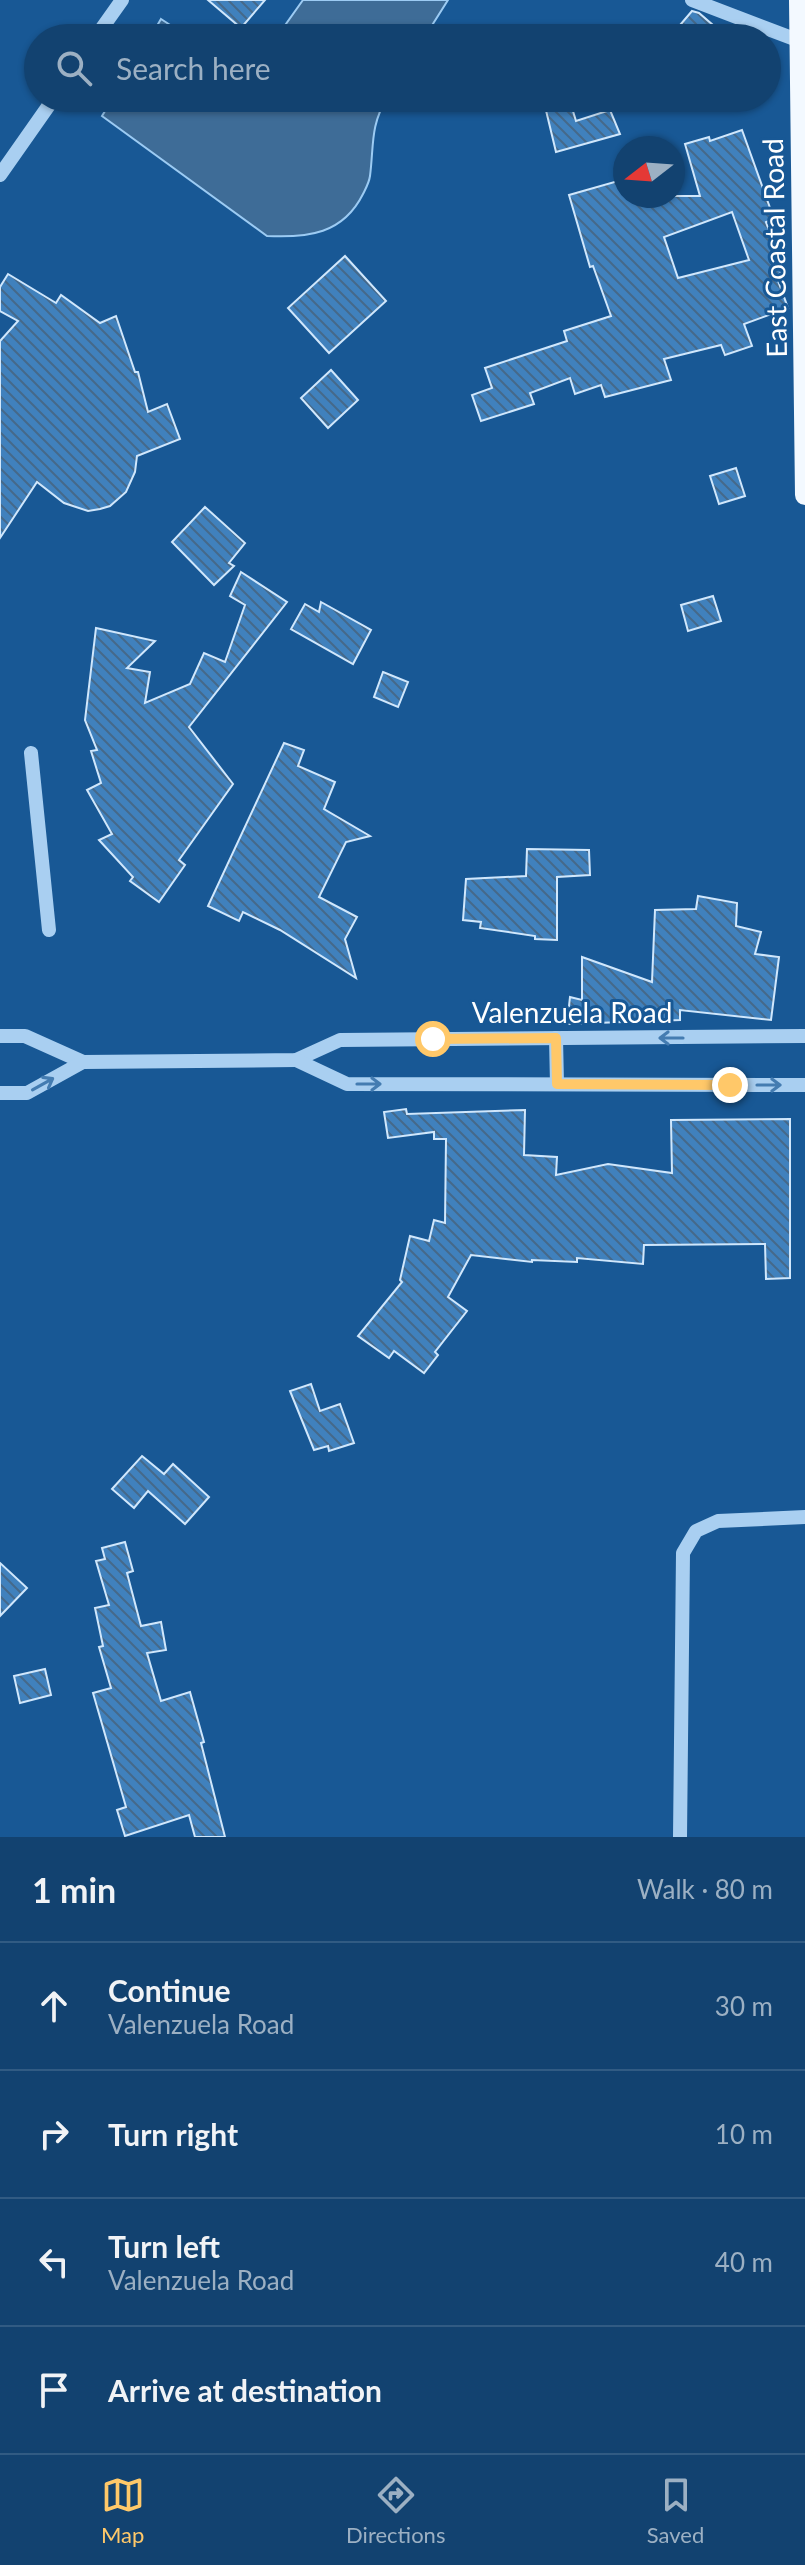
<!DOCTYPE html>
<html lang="en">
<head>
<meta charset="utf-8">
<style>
  :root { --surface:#124270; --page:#1f4d78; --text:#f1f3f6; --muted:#9cb0c3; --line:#315b83; --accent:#ffc869 }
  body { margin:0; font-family:Lato,sans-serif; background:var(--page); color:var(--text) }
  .compass { position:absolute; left:613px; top:136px; width:72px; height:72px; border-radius:50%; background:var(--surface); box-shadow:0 2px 6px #0004; rotate:253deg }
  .stop { position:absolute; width:24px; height:24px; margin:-18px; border:6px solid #ffc869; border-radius:50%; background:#fff }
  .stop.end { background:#ffc869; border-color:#fff; box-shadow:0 2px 8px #0008 }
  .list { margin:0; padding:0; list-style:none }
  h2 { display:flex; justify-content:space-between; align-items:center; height:104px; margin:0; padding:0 32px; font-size:34px }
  h2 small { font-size:26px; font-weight:400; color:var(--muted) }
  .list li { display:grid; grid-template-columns:52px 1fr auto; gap:24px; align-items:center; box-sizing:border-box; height:128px; padding:0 32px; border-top:2px solid var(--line) }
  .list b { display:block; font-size:30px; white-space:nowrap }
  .list p { margin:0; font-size:26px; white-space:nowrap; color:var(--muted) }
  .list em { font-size:26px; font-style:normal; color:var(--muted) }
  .icon { flex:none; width:44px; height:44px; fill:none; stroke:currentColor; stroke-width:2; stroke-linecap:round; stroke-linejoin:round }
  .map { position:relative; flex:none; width:805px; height:1837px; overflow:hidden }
  .search { position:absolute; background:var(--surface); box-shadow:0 2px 6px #0004; left:24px; right:24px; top:24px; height:88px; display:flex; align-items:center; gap:20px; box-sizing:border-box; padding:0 28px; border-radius:44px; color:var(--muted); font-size:30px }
  .sheet { height:616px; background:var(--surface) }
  nav { display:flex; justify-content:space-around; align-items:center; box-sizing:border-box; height:112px; border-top:2px solid var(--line); background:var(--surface); font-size:22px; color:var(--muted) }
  nav a { display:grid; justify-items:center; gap:4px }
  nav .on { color:var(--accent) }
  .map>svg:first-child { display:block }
</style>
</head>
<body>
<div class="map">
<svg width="805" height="1837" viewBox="0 0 805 1837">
  <defs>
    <pattern id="building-back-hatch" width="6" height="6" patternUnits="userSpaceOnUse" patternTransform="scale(2)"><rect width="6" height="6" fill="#4081bd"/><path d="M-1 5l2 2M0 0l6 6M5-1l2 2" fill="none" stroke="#45698a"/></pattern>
  </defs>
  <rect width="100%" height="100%" fill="#185895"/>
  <g fill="#3e6c97" stroke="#9ccbf3" stroke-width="2">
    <polygon points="303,0 448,0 424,38 276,38"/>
    <polygon points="161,19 190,38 150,38"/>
    <path d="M113 98H387C370 126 374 145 370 176 369 183 366 188 363 194 343 234 308 238 267 236L102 116Z"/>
  </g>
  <g fill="url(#building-back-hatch)" stroke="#d0e7fc" stroke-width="2" fill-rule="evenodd">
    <polygon points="208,0 265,0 241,28"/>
    <polygon points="692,11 699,13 728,38 669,38"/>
    <polygon points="543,98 569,98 576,121 610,110 620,134 556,152"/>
    <path d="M742 130 774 219 766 222 784 272 776 275 788 308 744 324 752 346 725 355 721 345 664 359 671 380 605 397 601 385 575 394 570 378 530 393 534 404 481 421 472 395 492 388 485 368 567 341 564 331 611 316 593 266 590 267 569 195 625 179V196H700L685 144 709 137 710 141ZM732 212 749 260 678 278 664 237Z"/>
    <polygon points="345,256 386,301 329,353 288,308"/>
    <polygon points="8,274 56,303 61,295 100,323 116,316 135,372 138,372 148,412 167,404 180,439 137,456 135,472 126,492 110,506 100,509 88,511 64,503 37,482 0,538 0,341 18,321 0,311 0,287"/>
    <polygon points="331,370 358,400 328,428 301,398"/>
    <polygon points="736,468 745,496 719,504 710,476"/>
    <polygon points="205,507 245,543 229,563 234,566 214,585 172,542"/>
    <polygon points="241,572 287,602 189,727 233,784 179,860 185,865 159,902 130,881 133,877 99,840 112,834 87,790 101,783 91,751 97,750 85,720 96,628 155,641 127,668 150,672 145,703 190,684 204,653 225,662 245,605 230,596"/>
    <polygon points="713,596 721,621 688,631 681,605"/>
    <polygon points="321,602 371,630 353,664 291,629 305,604 319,612"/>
    <polygon points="383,672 408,682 398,707 374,697"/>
    <polygon points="284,743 304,750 298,766 335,782 324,809 370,836 346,842 319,897 357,917 345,939 356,978 280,930 243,912 239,921 208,906"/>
    <polygon points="527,849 589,850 590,875 557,877 557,940 535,939 535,936 480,928 481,922 463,920 466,879 526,876"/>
    <polygon points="698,896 737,903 736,926 761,932 755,954 779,957 771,1020 680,1010 680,1020 567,1024 570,997 582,1000 582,957 652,982 655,910 696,909"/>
    <polygon points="406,1109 407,1114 525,1110 524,1155 557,1157 556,1175 608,1164 672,1173 671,1120 790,1119 790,1278 766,1279 765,1244 644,1245 643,1264 577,1258 577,1262 532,1260 532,1262 471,1255 448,1297 467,1311 435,1352 438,1355 424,1373 394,1351 389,1358 358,1336 402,1282 400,1280 410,1236 429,1241 434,1220 445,1223 446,1139 434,1139 434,1132 388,1138 384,1112"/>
    <polygon points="311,1384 320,1411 340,1404 354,1443 329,1451 328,1446 314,1450 290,1391"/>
    <polygon points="142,1456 164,1474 173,1464 209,1497 185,1524 148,1491 134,1508 112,1489"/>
    <polygon points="125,1542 133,1571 127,1573 141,1626 161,1622 166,1650 147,1653 161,1701 190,1692 204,1742 201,1743 225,1837 195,1837 189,1815 125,1836 117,1810 126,1807 93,1693 111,1688 99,1647 103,1646 95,1608 109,1605 96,1561 105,1559 102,1548"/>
    <polygon points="0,1563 27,1588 0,1616"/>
    <polygon points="45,1669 51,1695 20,1703 14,1676"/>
  </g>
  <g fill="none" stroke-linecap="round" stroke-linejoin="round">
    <g stroke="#a9cff1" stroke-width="14">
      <polyline points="692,0 805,43"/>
      <polyline points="95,38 122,0"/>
      <polyline points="0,175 54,98"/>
      <polyline points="31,753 49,930"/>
      <polyline points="0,1036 25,1036 83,1062 296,1060 340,1040 805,1036"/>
      <polyline points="556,1038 557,1084"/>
      <polyline points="296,1060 347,1084 805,1085"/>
      <polyline points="0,1093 27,1093 83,1062"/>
      <polyline points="680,1837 683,1553 696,1531 718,1521 805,1517"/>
    </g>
    <polyline stroke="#f3f9ff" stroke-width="20" points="799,0 805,495"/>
  </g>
  <defs><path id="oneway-shaft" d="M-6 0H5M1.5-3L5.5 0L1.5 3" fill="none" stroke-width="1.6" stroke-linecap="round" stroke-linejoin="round" transform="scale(2)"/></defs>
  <g stroke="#447cb1">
    <use href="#oneway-shaft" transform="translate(671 1038) rotate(180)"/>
    <use href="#oneway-shaft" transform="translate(43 1084) rotate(-29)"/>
    <use href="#oneway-shaft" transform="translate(369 1084)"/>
    <use href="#oneway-shaft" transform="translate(769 1085)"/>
  </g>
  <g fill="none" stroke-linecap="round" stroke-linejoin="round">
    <polyline stroke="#ffc869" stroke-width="10" points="433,1039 556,1038 557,1084 730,1085"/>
  </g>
  <g text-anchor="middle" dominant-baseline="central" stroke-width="6" stroke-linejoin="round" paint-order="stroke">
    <g font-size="28" fill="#fff" stroke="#185895">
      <text transform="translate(774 248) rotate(-91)">East Coastal Road</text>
      <text x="572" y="1012">Valenzuela Road</text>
    </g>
  </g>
</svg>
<svg class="compass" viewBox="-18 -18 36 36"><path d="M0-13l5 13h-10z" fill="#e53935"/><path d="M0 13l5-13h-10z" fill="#9cb0c3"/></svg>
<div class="stop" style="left:433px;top:1039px"></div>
<div class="stop end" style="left:730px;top:1085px"></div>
<div class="search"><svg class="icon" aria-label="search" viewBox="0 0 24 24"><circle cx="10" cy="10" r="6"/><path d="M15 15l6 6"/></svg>Search here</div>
</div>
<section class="sheet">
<h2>1 min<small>Walk · 80 m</small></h2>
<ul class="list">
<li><svg class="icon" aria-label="ahead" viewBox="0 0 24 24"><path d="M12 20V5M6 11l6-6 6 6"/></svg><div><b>Continue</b><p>Valenzuela Road</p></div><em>30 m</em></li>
<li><svg class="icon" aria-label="right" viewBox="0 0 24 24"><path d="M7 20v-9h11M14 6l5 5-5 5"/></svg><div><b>Turn right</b></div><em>10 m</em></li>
<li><svg class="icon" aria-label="left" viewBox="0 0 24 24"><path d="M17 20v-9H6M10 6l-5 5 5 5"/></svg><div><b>Turn left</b><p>Valenzuela Road</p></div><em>40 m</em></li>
<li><svg class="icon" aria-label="arrive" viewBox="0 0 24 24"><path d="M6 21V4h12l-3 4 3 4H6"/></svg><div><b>Arrive at destination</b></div></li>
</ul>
</section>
<nav>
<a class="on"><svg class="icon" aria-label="map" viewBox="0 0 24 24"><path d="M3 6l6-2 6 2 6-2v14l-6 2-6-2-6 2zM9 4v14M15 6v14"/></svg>Map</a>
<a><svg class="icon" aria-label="directions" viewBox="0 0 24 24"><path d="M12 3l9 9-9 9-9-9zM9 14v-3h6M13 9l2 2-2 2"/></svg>Directions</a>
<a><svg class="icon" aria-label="saved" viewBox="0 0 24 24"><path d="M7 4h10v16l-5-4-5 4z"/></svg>Saved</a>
</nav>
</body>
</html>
